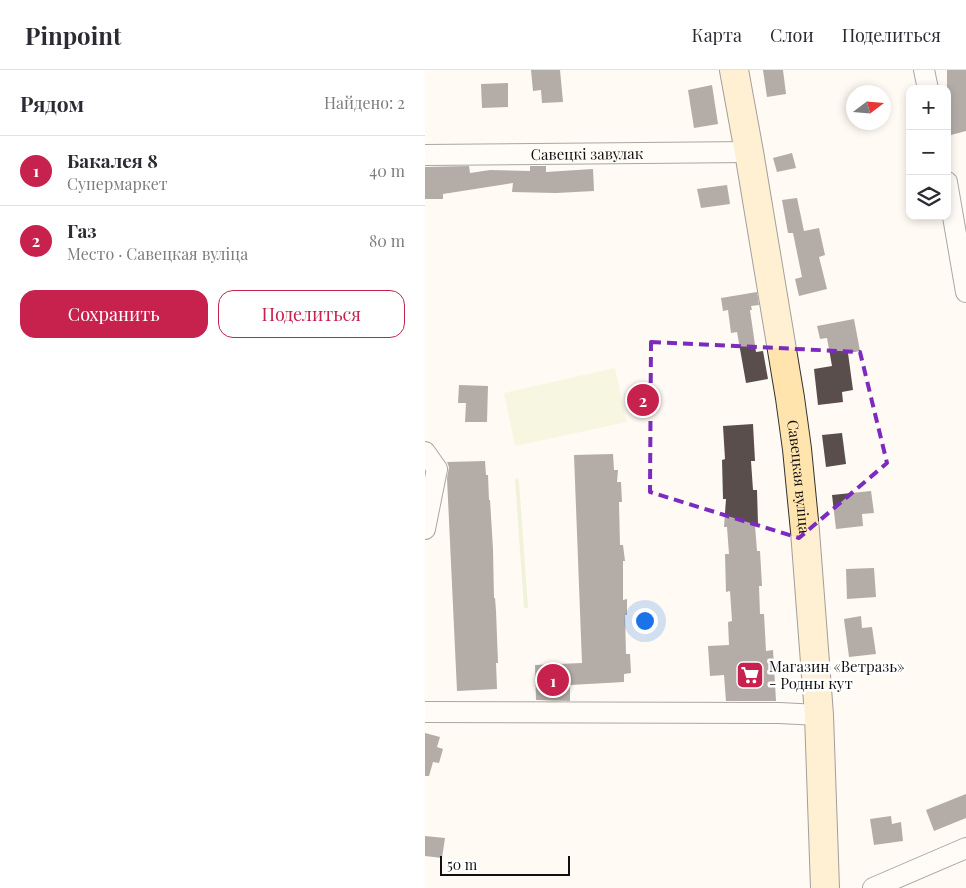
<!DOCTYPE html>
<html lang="ru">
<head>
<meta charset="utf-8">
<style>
  :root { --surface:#fff; --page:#f2f2f3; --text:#2b2b33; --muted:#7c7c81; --line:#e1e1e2; --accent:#c6224d }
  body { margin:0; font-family:"Playfair Display",serif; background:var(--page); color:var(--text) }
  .controls { position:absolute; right:15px; top:15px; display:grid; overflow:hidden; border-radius:10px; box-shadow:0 2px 8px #0003 }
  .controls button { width:45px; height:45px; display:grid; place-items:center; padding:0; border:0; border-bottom:1px solid var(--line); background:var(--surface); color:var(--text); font:25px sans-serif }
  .compass { position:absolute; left:421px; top:15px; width:45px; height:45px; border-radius:50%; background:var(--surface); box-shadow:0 2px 8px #0003; rotate:74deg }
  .scale { position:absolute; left:15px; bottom:12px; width:130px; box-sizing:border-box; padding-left:5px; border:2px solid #101010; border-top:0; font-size:14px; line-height:18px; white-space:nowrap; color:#101010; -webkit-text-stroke:4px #fff; paint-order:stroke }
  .you { position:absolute; left:219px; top:550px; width:18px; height:18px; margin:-12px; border:4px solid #fff; border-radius:50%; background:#1a73e8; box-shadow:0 0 0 8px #1a73e833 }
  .badge { display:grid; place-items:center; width:32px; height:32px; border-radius:50%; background:var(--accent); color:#fff; font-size:16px; font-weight:700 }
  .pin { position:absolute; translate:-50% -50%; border:2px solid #fff; box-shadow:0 1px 5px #0006 }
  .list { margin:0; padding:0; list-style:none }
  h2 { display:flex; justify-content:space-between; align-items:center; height:65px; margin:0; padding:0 20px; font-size:21px }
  h2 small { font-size:16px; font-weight:400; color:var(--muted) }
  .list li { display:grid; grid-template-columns:32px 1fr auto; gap:15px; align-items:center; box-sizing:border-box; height:70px; padding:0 20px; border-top:1px solid var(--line) }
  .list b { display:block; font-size:19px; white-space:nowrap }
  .list p { margin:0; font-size:16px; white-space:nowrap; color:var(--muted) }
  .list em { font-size:16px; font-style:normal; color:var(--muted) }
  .actions { display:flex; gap:10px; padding:15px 20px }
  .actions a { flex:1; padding:11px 0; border:1px solid var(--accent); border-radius:15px; text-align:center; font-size:18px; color:var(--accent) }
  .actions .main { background:var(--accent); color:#fff }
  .icon { flex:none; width:28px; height:28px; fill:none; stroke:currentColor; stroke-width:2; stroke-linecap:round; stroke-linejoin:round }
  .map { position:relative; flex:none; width:541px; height:818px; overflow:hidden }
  header { display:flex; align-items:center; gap:30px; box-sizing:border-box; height:70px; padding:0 25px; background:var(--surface); border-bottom:1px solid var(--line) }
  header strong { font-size:24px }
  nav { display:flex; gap:28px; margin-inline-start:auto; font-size:18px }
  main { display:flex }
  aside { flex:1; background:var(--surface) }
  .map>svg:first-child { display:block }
</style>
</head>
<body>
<header>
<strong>Pinpoint</strong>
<nav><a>Карта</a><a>Слои</a><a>Поделиться</a></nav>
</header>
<main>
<aside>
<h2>Рядом<small>Найдено: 2</small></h2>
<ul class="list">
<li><span class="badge">1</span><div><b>Бакалея 8</b><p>Супермаркет</p></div><em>40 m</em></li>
<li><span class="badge">2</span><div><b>Газ</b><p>Место · Савецкая вуліца</p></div><em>80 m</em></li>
</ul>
<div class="actions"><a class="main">Сохранить</a><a>Поделиться</a></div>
</aside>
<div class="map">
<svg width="541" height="818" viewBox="0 0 541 818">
  <rect width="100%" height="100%" fill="#fffaf3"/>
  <polygon fill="#deecba" points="91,408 93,409 94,412 103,537 100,539 99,537 90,410"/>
  <polygon fill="#edf2cc" points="190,298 202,352 90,376 79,323"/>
  <g fill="#594e4c">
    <polygon points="106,0 135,0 138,32 117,33 116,20 108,21"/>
    <polygon points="338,0 358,0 361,24 342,27"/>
    <polygon points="522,0 541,0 541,61 526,65 522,49"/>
    <polygon points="83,13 83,37 57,38 56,14"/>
    <polygon points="287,15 293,54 269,58 263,20"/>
    <polygon points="367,83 371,98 352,102 348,88"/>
    <polygon points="44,96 45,103 65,100 105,101 105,96 121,96 121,102 168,99 169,121 131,123 87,122 88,113 18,124 18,129 0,129 0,97"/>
    <polygon points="302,115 305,134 276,138 272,119"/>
    <polygon points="372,128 379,161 394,158 400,185 394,187 402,219 374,226 370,209 377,207 368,163 363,163 357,130"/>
    <polygon points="332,222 334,235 326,236 327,240 325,240 331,282 338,281 343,309 321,313 312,262 306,263 303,240 298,241 296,228"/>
    <polygon points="429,249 435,281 423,283 428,320 417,322 418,332 393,335 389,299 407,296 402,268 395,269 392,256"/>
    <polygon points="34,315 63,316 62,352 40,352 41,333 33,333"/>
    <polygon points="328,354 330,391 326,391 328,420 332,420 333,454 330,455 332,481 335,481 337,516 334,516 335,544 339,544 341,581 348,580 351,631 301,631 299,605 285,606 283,576 304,575 303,552 307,551 305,521 301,522 300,484 304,484 302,457 299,457 301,429 298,429 297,390 300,389 298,356"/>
    <polygon points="417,363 421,394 401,397 397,365"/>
    <polygon points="188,384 189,400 193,400 192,412 196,412 197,432 194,432 195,475 198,475 200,491 198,491 198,530 202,529 202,545 200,545 201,584 205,584 206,603 199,604 199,612 145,615 145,631 111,630 110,595 157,593 149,385"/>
    <polygon points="60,391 61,405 63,405 64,430 65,430 68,479 69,528 70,528 71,541 73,593 71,593 72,619 32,621 22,408 24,397 22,392"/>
    <polygon points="446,421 449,443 437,444 438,456 411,459 407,425"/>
    <polygon points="449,498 451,527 422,529 421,499"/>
    <polygon points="436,546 437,558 447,557 451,584 424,587 419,549"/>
    <polygon points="0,663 15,667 12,677 18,679 14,693 8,692 4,706 0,706"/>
    <polygon points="541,724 541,748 509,761 501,740"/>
    <polygon points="466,746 467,754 476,752 478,771 449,775 445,749"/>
    <polygon points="0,766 20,768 17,788 0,786"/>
  </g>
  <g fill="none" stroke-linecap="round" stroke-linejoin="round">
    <g stroke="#434343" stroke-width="22">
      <g id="street">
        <polyline points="499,0 503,19"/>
        <path id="s1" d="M0 85 324 82"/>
        <polyline points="522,112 541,222"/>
        <polyline points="0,382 12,399 0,459"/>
        <polyline points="0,642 354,643 394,645"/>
        <polyline points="448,818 541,778"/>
      </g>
    </g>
    <g stroke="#323232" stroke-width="30">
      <g id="secondary">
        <path id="s2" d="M309 0 324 82 365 328 372 379 380 461 394 645 400 818"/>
      </g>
    </g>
    <use href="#street" stroke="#fff" stroke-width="20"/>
    <use href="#secondary" stroke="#ffe4ae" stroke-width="28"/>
  </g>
  <path d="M0 0H541V818H0ZM226 272 435 282 462 393 374 468 225 422Z" fill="#fffaf3" fill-opacity=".55" fill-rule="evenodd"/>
  <path fill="none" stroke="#7b2cbf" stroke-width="4" stroke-dasharray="10 6" stroke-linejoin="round" d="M226 272 435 282 462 393 374 468 225 422Z"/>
  <defs>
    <g id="supermarket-square" transform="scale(1.4375)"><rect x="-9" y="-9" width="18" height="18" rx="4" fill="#c6224d" stroke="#fff"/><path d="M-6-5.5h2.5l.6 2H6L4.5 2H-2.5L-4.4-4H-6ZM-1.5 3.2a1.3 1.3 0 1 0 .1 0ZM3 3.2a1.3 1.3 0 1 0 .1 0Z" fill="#fff"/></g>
  </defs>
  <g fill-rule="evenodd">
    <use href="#supermarket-square" x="325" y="605"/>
  </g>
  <g text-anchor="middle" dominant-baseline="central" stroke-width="5" stroke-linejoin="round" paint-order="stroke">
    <g font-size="15" fill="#101010" stroke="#fff">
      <text stroke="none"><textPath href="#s1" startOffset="162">Савецкі завулак</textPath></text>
      <text stroke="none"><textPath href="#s2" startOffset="412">Савецкая вуліца</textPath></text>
    </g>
    <g font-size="15" fill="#101010" stroke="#fff" text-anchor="start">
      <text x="344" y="596">Магазин «Ветразь»<tspan x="344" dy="17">- Родны кут</tspan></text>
    </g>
  </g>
</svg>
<div class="controls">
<button>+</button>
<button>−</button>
<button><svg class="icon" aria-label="layers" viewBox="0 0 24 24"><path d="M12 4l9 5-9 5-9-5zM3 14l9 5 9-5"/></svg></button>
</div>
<svg class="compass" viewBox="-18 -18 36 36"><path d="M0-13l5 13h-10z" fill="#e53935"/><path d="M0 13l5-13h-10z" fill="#7c7c81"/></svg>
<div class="scale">50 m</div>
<div class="you"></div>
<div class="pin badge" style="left:128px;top:610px">1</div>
<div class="pin badge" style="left:218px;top:330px">2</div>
</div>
</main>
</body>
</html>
